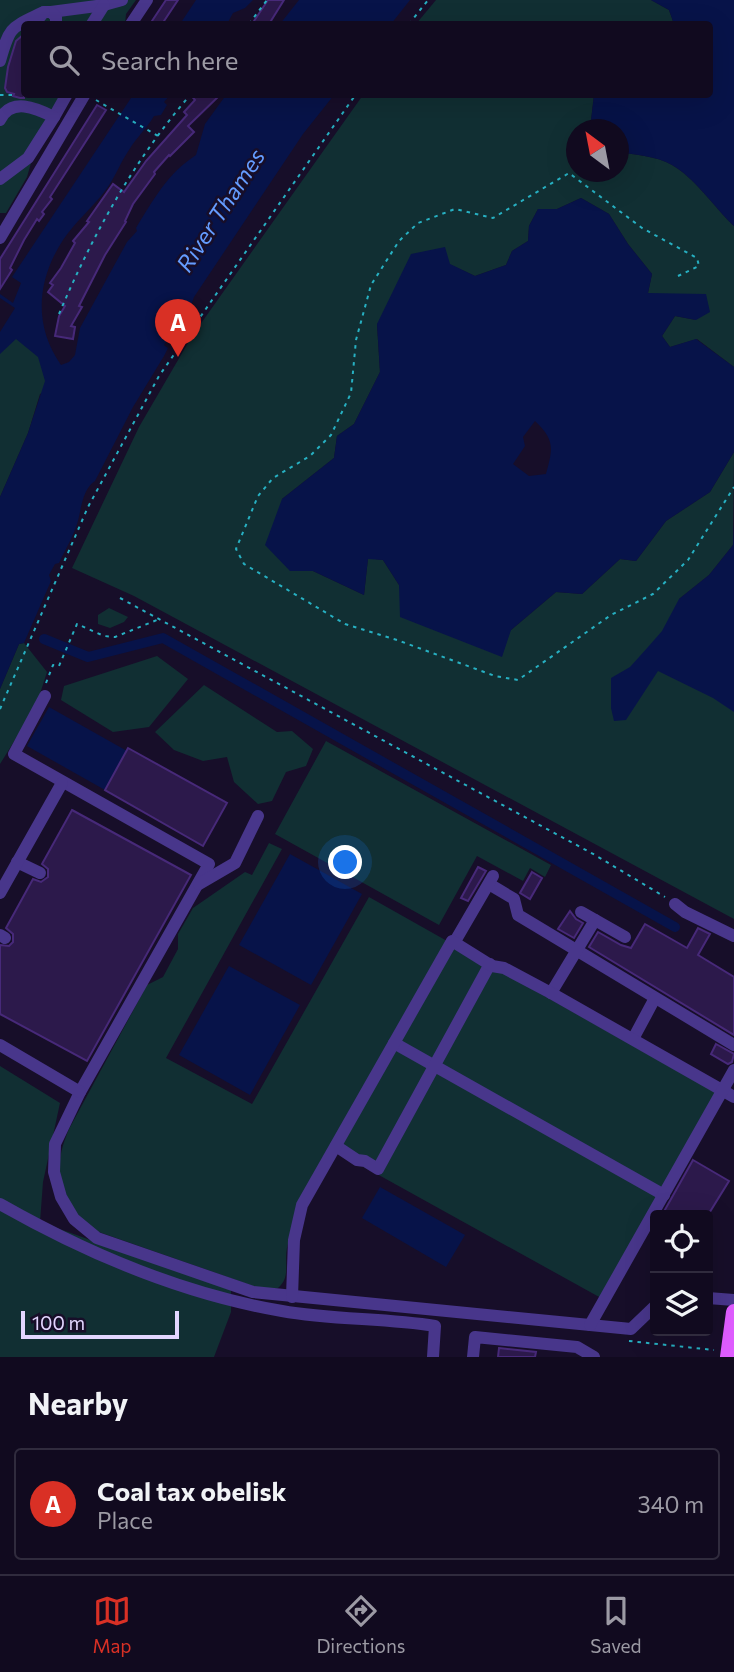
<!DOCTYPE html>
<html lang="en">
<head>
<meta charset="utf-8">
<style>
  :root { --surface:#110a1f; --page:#1a1328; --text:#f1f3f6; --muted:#9c9aa4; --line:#302b3d; --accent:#d93025 }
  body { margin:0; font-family:Commissioner,sans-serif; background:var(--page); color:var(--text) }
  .controls { position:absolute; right:21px; bottom:21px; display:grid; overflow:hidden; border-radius:7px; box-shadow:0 7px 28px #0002 }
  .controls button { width:63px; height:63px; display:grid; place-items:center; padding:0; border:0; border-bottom:2px solid var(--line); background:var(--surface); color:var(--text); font:35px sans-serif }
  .compass { position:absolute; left:566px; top:119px; width:63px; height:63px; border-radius:50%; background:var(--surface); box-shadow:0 7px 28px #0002; rotate:328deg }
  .scale { position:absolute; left:21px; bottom:18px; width:158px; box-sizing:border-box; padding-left:7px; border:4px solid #e2d6ff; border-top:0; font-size:19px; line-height:24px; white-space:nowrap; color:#e2d6ff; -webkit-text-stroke:5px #170e29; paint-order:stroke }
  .you { position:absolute; left:346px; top:863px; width:24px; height:24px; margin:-18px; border:5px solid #fff; border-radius:50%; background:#1a73e8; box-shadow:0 0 0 10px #1a73e833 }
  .badge { display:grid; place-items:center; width:46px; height:46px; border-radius:50%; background:var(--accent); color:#fff; font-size:23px; font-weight:700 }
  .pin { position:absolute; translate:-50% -58px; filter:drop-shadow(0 2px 4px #0008) }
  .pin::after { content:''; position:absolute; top:37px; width:24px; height:21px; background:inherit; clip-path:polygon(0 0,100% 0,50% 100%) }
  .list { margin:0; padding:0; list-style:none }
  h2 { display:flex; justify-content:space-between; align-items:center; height:91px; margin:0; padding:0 28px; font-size:30px }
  h2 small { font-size:23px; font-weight:400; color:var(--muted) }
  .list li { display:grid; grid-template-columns:46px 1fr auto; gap:21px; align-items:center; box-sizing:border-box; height:112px; margin:0 14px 14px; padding:0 14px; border:2px solid var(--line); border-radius:7px }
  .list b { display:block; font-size:26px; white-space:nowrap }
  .list p { margin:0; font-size:23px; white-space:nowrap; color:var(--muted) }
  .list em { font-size:23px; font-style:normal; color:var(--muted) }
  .icon { flex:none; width:38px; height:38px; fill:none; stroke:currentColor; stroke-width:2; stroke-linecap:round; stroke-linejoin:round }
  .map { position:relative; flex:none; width:734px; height:1357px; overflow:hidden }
  .search { position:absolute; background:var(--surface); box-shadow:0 7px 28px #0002; left:21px; right:21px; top:21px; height:77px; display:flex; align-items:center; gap:18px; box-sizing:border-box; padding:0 24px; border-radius:7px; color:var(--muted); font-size:26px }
  .sheet { height:217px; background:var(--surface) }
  nav { display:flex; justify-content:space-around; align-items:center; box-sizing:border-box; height:98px; border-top:2px solid var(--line); background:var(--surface); font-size:19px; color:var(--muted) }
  nav a { display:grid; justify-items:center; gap:4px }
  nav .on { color:var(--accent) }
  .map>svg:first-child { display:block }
</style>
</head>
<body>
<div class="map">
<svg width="734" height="1357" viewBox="0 0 734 1357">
  <rect width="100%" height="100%" fill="#170e29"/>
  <g fill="#112f33">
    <polygon points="0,0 136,0 126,14 125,24 24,24 24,94 73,95 31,163 27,177 6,213 0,213"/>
    <polygon points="436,0 651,0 669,10 674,24 416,24"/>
    <path d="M363 95H594L590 129 576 130V172H618L619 152C635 155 657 156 672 165 696 179 713 206 734 226V367L697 339 670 347 662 336 675 316 696 320 648 293 652 274 628 244 609 214 581 198 557 209H538L529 226 528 241 512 251 506 265 475 276 449 264 377 324 380 372 354 424 337 436 334 458 282 499 290 571H313L364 595 368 558 383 560 399 585 511 630 556 592 582 594 620 559 636 561 666 521 710 492 734 452 733 545 709 575 679 599 734 657V919L134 596 72 568 139 427 192 336Z"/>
    <polygon points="31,325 57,385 40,394 28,433 0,497 0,339"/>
    <polygon points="109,608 128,617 124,622 110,628 98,624 98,615"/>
    <polygon points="24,643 47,672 36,706 0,764 0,689 19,644"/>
    <polygon points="157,656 188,679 149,727 113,732 61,700 64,686"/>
    <polygon points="204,685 277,732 292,731 313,749 306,766 286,772 272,801 258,804 234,782 227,757 203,761 174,750 155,732"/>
    <polygon points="326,741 551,865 545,877 530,868 523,881 477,856 439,925 275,834"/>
    <path d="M269 843 282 849 166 1058 252 1104 369 897 720 1095 601 1298 330 1148C318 1176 293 1220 287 1248 284 1263 291 1277 278 1288H259L96 1231C58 1201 50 1174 69 1129L147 985 163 977 178 949V934L193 908 245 872 252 875Z"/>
    <polygon points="0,1066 60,1103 43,1182 40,1222 231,1290 231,1312 214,1357 0,1357"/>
  </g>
  <g fill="#071349" fill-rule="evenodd">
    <polygon points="196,0 253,0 245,8 233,13 227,24 180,24"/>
    <polygon points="299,0 410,0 391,24 280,24"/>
    <path d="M651 0H734V226C713 206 696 179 672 165 657 156 635 155 619 152L618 130 590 129 594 95 710 94V24H674L669 10Z"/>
    <path d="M133 95H170L164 102 167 105 161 115 154 116C147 128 136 138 129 150 120 163 115 178 105 191 92 208 75 222 63 240 37 280 33 325 61 365L69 362 75 355 80 328 127 242 137 231 136 228C154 199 167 174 196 155L205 124 226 95H334L303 134 194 297C189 315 175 329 164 345L168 348 164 356 133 407 95 481C83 488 81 509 78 521 74 535 65 550 59 563L55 564 49 575 51 581 24 643 19 644 0 689V497L28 433 45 381 38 357 16 339 0 354V332L15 308 0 298V294L13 303 21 283 12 277Z"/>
    <path d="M581 198 609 214 628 244 652 274 648 293 706 294 710 312 696 320 675 316 662 336 670 347 696 339 734 367V452L710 492 666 521 636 561 620 559 582 594 556 592 511 630 502 657 400 617 399 585 383 560 368 559 364 595 313 571H290L265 545 282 499 334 458 337 436 354 424 380 372 377 324 411 254 445 247 450 264 475 276 506 265 512 251 528 241 529 226 538 209H557ZM535 421C555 440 553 448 546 474L529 476 513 464 525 446 523 437Z"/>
    <polygon points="734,524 734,712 713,698 658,671 626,720 614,721 611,708 611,678 630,667 648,647 662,631 679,599 709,575 733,545"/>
    <polygon points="49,707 127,751 105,790 27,746"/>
    <polygon points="290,854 362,894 311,985 239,945"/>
    <polygon points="229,966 300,1005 250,1095 179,1055"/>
    <polygon points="380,1187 465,1235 446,1267 362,1218"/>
  </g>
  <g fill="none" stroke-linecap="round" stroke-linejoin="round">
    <polyline stroke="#071349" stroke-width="10" points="44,639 88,657 163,638 675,927"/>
  </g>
  <g fill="#2c194b" stroke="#472979" stroke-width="2">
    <polygon points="166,0 178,0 162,24 150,24"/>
    <polygon points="268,0 284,0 269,24 252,24"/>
    <polygon points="24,34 24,98 20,98 13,96 14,94 7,92 5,88 8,67 16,41"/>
    <polygon points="190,94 221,94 188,126 194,132 170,156 169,155 154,172 155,174 133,204 125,221 126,222 105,255 79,306 82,307 71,326 75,327 73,339 55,336 59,316 65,306 48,292 53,285 50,283 61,268 75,243 73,241 89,222 87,221 113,184 124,192 146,161 187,115 184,112 195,100"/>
    <polygon points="97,105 106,110 50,197 52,199 42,212 44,214 39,221 37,219 24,240 10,268 12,270 0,289 0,259"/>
    <polygon points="128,748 227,803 203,846 105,790"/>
    <polygon points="72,810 191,875 87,1061 0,1014 0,945 9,946 13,942 13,934 6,928 33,879 41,882 48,877 48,869 42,864"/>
    <polygon points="478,867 486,871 468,901 461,898"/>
    <polygon points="532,872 542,878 530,899 520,893"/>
    <polygon points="570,911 576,919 583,923 574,938 558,929"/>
    <polygon points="645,924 687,948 698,928 710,934 698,955 734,977 734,1035 589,947 598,932 621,945 631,948"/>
    <polygon points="716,1044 734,1054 732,1062 728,1064 711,1054"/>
    <polygon points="693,1160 729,1181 708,1215 662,1215"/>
    <polygon points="499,1348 536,1352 535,1357 498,1357"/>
  </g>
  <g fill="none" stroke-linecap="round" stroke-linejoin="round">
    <g stroke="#27b0c2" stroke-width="2" stroke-dasharray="3.5 5" stroke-linecap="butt">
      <polyline points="249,24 267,0"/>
      <polyline points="409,24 428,0"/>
      <polyline points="0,95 13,95"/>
      <polyline points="96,100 158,136"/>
      <polyline points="678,276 699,266 697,258 642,228 569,173 493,218 455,209 418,223 399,241 371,285 356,340 351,393 331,435 310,456 273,478 258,496 236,549 244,564 345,624 397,640 495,676 518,680 611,615 653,594 688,560 734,487"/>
      <path d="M59 314C93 234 134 160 191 94"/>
      <polyline points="120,598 595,855 665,897"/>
      <polyline points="46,683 53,665 59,666 77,624 104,636 115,637 157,620"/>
      <polyline points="0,709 88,507 159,376 356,94"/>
      <polyline points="629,1341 714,1350"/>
    </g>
    <g stroke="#48368b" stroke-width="12">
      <polyline points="51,12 104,5 122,0"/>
      <polyline points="38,24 38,19 44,12 51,12 56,17 56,24"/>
      <polyline points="92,24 104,5"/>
      <polyline points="131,24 147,0"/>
      <path d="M0 61C10 25 11 28 44 12"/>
      <polyline points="54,117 67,94"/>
      <path d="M0 120C11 97 36 108 54 117L28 158 0 179"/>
      <polyline points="0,238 85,94"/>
      <polyline points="45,696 14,754 209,864 80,1092 55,1144 54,1172 61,1197 74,1219 97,1238 253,1292 631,1329 655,1306"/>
      <polyline points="17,862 40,873"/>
      <polyline points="199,884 235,863 258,816"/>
      <polyline points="489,884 514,899 518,915 734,1045"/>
      <polyline points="0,893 62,783"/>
      <polyline points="675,904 685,912 734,936"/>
      <polyline points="581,912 625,937"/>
      <polyline points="0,935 5,938"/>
      <polyline points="454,943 493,876"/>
      <polyline points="551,993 595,920"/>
      <polyline points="633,1039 655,998"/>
      <polyline points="394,1043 664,1195"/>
      <polyline points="0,1045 80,1092"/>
      <polyline points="336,1146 357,1160 365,1161 378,1169 490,964"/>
      <path d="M0 1204C88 1254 182 1294 282 1311 332 1320 385 1318 435 1326L433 1357"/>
      <polyline points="292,1297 294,1240 302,1205 452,941 492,966 504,968 551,993 734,1097"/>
      <polyline points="708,1298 734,1300"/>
      <polyline points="590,1325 734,1070"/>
      <polyline points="473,1357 475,1337 577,1347 594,1357"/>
    </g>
    <polyline stroke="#df5dff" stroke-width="16" points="728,1357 734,1312"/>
  </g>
  <g text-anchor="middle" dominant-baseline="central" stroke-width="5" stroke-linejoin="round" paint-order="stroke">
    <g font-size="23" font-style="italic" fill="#649cff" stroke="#170e29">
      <text transform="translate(220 210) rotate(-57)">River Thames</text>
    </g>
  </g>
</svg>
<div class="controls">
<button><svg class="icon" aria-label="locate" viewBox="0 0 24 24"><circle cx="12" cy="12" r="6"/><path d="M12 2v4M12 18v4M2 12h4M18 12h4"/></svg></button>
<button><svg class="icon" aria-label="layers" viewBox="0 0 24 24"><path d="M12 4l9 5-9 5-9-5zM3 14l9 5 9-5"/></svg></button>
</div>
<svg class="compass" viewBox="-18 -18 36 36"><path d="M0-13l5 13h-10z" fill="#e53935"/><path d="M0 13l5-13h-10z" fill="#9c9aa4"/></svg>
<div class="scale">100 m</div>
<div class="you"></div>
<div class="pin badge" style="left:178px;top:357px">A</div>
<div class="search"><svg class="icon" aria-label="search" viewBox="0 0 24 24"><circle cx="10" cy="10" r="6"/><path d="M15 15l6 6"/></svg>Search here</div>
</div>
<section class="sheet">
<h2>Nearby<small></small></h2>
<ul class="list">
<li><span class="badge">A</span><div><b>Coal tax obelisk</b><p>Place</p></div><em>340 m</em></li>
</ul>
</section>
<nav>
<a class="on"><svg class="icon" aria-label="map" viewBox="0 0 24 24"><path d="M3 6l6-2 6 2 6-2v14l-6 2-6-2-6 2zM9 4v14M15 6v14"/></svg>Map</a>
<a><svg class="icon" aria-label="directions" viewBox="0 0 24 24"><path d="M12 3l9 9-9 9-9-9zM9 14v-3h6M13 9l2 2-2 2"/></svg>Directions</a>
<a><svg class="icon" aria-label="saved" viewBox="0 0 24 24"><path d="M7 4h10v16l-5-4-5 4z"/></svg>Saved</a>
</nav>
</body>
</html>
